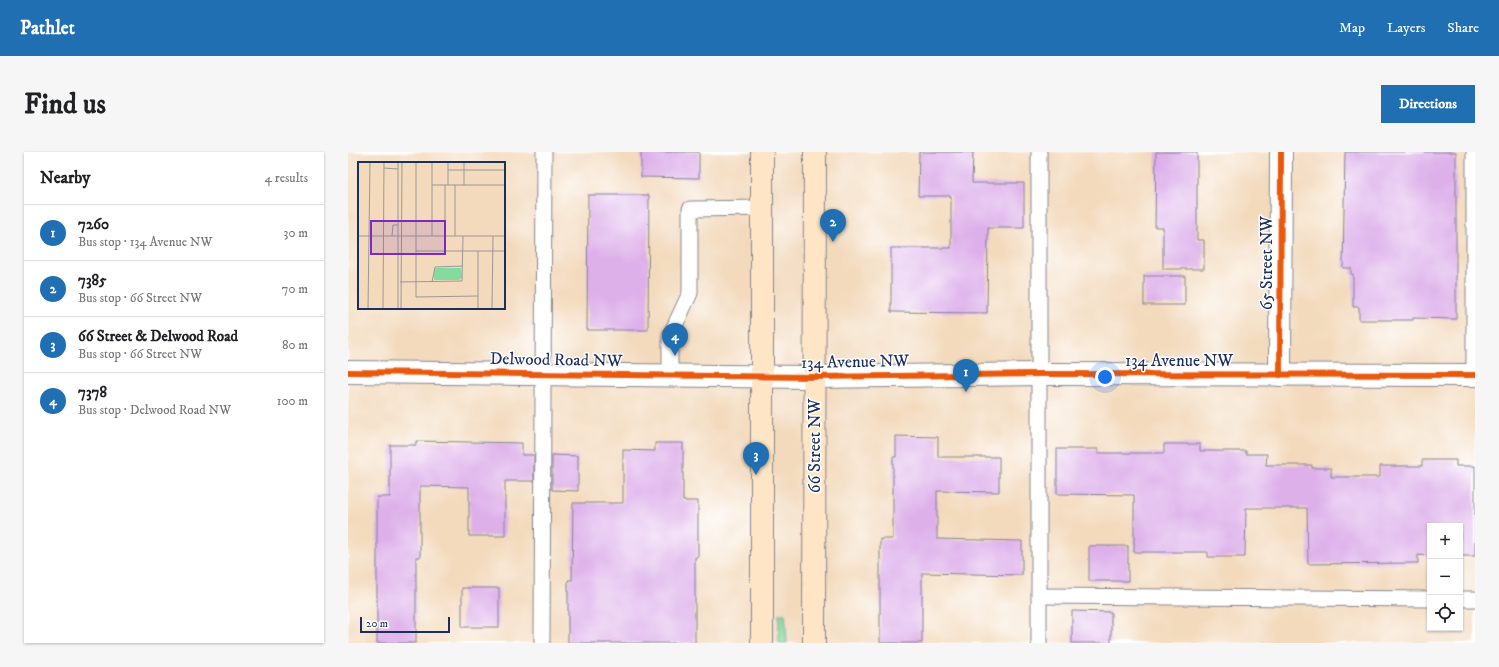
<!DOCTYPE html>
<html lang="en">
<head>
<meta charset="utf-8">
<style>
  :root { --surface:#fff; --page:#f6f6f6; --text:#202124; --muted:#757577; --line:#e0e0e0; --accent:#1f6fb2 }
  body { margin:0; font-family:"IM FELL DW Pica",serif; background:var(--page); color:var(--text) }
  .controls { position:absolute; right:12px; bottom:12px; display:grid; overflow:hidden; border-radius:0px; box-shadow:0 1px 3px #0004 }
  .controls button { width:36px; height:36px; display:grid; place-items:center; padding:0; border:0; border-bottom:1px solid var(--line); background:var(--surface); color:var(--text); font:20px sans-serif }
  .scale { position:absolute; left:12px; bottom:10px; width:90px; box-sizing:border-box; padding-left:4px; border:2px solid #1b2f5e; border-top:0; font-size:11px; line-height:14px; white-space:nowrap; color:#1b2f5e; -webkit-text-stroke:3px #fff; paint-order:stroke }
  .you { position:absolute; left:757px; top:225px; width:14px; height:14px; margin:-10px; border:3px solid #fff; border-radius:50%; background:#1a73e8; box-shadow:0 0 0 6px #1a73e833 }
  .badge { display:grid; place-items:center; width:26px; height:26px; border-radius:50%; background:var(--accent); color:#fff; font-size:13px; font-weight:700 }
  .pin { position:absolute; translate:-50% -33px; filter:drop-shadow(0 1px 2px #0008) }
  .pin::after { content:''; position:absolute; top:21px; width:14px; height:12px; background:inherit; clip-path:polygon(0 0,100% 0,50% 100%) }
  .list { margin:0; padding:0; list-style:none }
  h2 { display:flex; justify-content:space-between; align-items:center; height:52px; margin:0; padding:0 16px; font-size:17px }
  h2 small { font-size:13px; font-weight:400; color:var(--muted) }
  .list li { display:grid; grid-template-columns:26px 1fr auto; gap:12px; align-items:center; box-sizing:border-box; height:56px; padding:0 16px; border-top:1px solid var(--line) }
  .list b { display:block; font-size:15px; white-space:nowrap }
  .list p { margin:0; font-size:13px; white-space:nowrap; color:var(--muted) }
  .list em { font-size:13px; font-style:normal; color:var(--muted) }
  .icon { flex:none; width:22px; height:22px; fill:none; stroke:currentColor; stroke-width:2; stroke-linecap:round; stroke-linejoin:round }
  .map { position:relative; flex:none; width:1127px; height:491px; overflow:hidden; border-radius:0px }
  header { display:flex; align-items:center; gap:24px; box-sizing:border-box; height:56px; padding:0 20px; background:var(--accent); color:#fff }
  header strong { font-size:19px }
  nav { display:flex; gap:22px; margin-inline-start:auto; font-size:14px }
  .intro { display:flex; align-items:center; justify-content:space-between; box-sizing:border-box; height:96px; padding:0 24px }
  h1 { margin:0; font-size:28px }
  .button { padding:10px 18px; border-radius:0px; background:var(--accent); color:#fff; font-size:14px; font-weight:700 }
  main { display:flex; gap:24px; padding:0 24px }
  aside { flex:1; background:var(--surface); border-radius:0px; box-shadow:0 1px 3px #0004 }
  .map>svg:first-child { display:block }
</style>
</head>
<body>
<header>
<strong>Pathlet</strong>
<nav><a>Map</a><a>Layers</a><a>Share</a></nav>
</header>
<div class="intro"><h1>Find us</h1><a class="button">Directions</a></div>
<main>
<aside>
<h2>Nearby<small>4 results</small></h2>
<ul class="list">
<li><span class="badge">1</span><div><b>7260</b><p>Bus stop · 134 Avenue NW</p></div><em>30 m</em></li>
<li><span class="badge">2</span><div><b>7385</b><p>Bus stop · 66 Street NW</p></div><em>70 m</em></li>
<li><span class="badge">3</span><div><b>66 Street &amp; Delwood Road</b><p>Bus stop · 66 Street NW</p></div><em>80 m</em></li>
<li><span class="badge">4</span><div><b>7378</b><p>Bus stop · Delwood Road NW</p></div><em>100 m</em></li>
</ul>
</aside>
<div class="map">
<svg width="1127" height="491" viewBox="0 0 1127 491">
  <rect width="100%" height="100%" fill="#fff"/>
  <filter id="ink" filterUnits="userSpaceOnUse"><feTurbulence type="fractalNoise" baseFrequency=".025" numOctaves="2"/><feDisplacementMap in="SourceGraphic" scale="8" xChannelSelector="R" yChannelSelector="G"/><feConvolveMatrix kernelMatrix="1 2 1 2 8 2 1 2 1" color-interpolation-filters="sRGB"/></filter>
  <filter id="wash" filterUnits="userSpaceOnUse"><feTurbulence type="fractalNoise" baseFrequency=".012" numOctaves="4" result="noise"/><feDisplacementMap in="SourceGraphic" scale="16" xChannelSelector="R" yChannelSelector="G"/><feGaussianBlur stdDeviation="0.9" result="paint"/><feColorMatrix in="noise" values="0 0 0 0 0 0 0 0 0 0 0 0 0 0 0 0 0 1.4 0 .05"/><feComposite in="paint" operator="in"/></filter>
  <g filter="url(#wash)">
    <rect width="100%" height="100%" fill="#f3dabd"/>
    <polygon fill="#83dba0" stroke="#4f857f" points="431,462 437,462 439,491 431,491"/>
    <g id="blocks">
      <g fill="#ddb0ea">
        <polygon points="293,0 351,0 351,26 293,25"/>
        <polygon points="571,0 625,0 624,31 676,31 676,76 640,76 639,161 543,160 543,96 603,96 603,44 570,44"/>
        <polygon points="808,0 849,0 849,88 856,88 856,117 815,117 815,75 807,75"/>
        <polygon points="997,0 1108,0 1108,167 1065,166 1065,168 1011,168 1011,155 1005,155 1005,122 1003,122 1003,116 995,116"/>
        <polygon points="240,43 301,43 300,178 239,178"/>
        <rect x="796" y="124" width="41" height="29"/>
        <polygon points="548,284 590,285 590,305 651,305 651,340 589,339 589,387 674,389 674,423 574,421 574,491 532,491 532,387 545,387 545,305 548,305"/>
        <polygon points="68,289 174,291 174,303 186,303 186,329 157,329 157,384 121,384 121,335 72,334 72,405 68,405 68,491 29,491 29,345 42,345 42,293 68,293"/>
        <polygon points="307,291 335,291 335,349 350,349 350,405 347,405 347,491 220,491 220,428 224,428 225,351 275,351 275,298 307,299"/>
        <polygon points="816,292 852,292 852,299 898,299 898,302 919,302 918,313 964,313 964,316 983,316 983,325 1032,325 1032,314 1074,314 1074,308 1108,308 1108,314 1127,314 1127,404 1112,404 1112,374 1082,374 1082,404 1070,403 1070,411 960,412 959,356 898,356 897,405 860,405 860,400 786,400 786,343 709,342 709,297 750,297 750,301 816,301"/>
        <polygon points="204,303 230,304 230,339 204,338"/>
        <rect x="741" y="394" width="39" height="35"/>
        <rect x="114" y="436" width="37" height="39"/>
        <polygon points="724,459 763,460 763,491 724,491"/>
      </g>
    </g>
  </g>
  <g filter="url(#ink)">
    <use href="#blocks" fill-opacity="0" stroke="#87848e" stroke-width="1"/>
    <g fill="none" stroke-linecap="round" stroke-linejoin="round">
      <g stroke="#87848e" stroke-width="17">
        <g id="service">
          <polyline points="691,0 691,491"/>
          <polyline points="1126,0 1126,223"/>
          <polyline points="322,223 322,184 342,141 342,57 415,56"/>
          <polyline points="692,444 1082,447"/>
          <polyline points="1112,447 1127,447"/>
          <polyline points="194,491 196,0"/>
        </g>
      </g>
      <g stroke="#87848e" stroke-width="24">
        <polyline id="minor" points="932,223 933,0"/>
      </g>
      <g stroke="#87848e" stroke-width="24">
        <polyline id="tertiary" points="0,220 467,225 691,222 1127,223"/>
      </g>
      <g stroke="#87848e" stroke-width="24">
        <g id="secondary">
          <polyline points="414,491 414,0"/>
          <polyline points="466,491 467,0"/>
        </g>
      </g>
      <use href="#service" stroke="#fff" stroke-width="15"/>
      <use href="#minor" stroke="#fff" stroke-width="22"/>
      <use href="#tertiary" stroke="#fff" stroke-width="22"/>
      <use href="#secondary" stroke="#fee5c5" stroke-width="22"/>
      <g stroke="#fff" stroke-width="8">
        <g id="cycleway">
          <polyline points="0,220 467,225 691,222 1127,223"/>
          <polyline points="932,223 933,0"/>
        </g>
      </g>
      <use href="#cycleway" stroke="#e8590c" stroke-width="6"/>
    </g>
  </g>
  <g text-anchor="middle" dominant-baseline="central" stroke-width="3" stroke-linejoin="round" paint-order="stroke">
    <g font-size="17" fill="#1b2f5e" stroke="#fff">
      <text transform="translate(919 111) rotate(-90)">65 Street NW</text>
      <text transform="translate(208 208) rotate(1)">Delwood Road NW</text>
      <text x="831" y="209">134 Avenue NW</text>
      <text transform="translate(507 210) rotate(-1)">134 Avenue NW</text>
      <text transform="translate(467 294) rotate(-90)">66 Street NW</text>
    </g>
  </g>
  <g transform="translate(10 10)">
    <rect width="147" height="147" fill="#f3dabd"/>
    <path d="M78 106H103L104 115 101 118H76V108Z" fill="#83dba0"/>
    <path fill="none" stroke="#9d9697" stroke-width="1" d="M58 0V135L120 134M26 6 40 7M90 8H147M74 23H147M87 23V74M90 23V0M106 23V0M0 74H147M34 74 35 63H40M74 74V0M97 74V23M58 89H147M42 120 104 119 105 74M74 120 77 105 105 104M10 147 12 0M25 147 26 0M40 147V0M43 147 44 0M120 147V89M134 147 135 74"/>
    <path fill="#7b2cbf" fill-opacity="0.15" stroke="#7b2cbf" stroke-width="2" d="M13 59H87V92H13Z"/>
    <rect width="147" height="147" fill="none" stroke="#1b2f5e" stroke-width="2"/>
  </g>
</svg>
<div class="controls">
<button>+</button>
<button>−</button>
<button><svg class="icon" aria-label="locate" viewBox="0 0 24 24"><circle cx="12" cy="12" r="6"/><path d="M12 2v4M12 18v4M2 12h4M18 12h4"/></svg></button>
</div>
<div class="scale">20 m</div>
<div class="you"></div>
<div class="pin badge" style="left:618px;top:240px">1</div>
<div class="pin badge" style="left:485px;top:90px">2</div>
<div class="pin badge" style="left:408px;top:323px">3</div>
<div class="pin badge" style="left:327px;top:204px">4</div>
</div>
</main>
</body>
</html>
